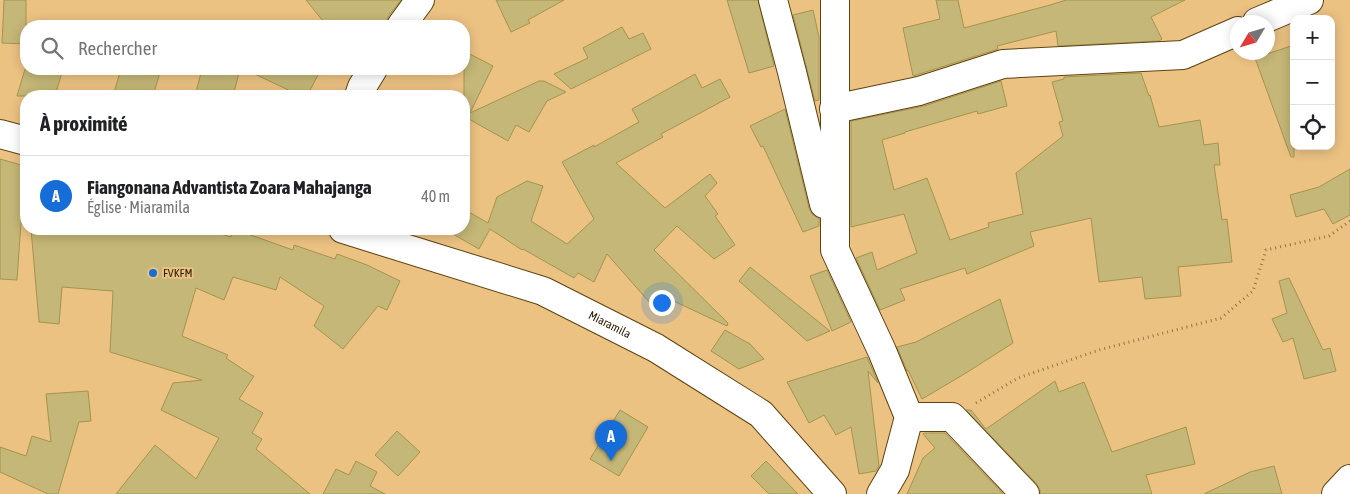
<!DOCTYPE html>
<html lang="fr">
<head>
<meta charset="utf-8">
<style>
  :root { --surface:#fff; --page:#f6f6f6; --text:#202124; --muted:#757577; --line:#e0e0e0; --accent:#166dd7 }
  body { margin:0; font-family:"Asap Condensed",sans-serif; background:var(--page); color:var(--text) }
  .controls { position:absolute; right:15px; top:15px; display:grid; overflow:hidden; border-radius:10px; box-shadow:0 2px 12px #0003 }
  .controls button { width:45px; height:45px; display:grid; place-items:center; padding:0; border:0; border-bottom:1px solid var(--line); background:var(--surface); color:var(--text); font:25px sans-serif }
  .compass { position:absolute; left:1230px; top:15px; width:45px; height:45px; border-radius:50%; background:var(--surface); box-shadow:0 2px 12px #0003; rotate:232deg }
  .you { position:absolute; left:661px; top:302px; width:18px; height:18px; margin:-12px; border:4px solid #fff; border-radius:50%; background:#1a73e8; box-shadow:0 0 0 8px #1a73e833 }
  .badge { display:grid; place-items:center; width:32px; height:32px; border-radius:50%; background:var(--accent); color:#fff; font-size:16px; font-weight:700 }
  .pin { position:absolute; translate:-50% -41px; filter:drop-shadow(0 1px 2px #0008) }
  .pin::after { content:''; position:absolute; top:26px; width:18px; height:15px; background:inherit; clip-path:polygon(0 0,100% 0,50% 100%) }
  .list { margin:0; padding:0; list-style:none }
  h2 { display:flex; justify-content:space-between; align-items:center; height:65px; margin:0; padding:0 20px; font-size:21px }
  h2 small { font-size:16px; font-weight:400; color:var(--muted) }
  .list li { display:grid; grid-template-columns:32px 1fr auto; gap:15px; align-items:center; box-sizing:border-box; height:80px; padding:0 20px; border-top:1px solid var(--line) }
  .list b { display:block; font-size:19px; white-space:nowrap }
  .list p { margin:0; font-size:16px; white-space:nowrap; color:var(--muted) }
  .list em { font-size:16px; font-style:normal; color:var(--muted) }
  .icon { flex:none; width:28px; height:28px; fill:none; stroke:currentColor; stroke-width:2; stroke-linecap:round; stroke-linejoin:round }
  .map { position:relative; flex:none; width:1350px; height:494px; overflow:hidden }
  .search { position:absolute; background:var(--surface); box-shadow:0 2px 12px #0003; left:20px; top:20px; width:450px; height:55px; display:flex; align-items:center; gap:12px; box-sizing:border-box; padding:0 18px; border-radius:20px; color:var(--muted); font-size:19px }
  .panel { position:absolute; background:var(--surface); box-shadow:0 2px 12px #0003; left:20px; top:90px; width:450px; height:145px; border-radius:20px }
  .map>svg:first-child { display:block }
</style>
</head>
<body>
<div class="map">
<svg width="1350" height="494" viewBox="0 0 1350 494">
  <rect width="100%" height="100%" fill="#ecc283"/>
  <g fill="#c5b777" stroke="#a4944d">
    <polygon points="4,0 26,0 26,44 2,43"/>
    <polygon points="306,0 401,0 388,17 386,26 327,26"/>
    <polygon points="496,0 564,0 528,20 530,23 511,32"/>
    <polygon points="727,0 758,0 774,66 749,73"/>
    <polygon points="936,0 958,0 964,28 1050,5 1066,0 1185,0 1151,17 1162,39 1159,41 1058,46 1056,31 997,46 998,49 913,76 903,28 940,19"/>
    <polygon points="813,10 819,37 819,100 815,101 793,15"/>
    <polygon points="622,27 629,39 643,33 651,49 571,89 554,74 588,58 583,48"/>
    <polygon points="1294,45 1294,157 1291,157 1255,58"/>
    <polygon points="464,51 493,66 470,113 539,81 544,81 566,92 547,101 529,132 516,125 508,141 467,118 464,125"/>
    <polygon points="25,69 63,69 55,96 17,96"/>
    <polygon points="121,69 161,69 153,96 113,96"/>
    <polygon points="202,69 240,69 233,96 195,96"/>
    <polygon points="244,69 321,69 307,96 301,96"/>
    <polygon points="1141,73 1149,96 1150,95 1159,127 1200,120 1204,145 1218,143 1220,165 1214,165 1222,220 1227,219 1232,262 1178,267 1181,296 1145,299 1142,277 1099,282 1091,218 1030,232 1034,246 967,274 965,268 900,289 905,300 880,310 856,258 872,252 877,270 917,253 904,214 851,227 851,121 924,106 1001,81 1007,106 978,114 977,111 905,132 905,133 882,140 894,190 927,178 950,240 989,227 988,223 1023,214 1016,173 1063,136 1059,122 1063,121 1052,82 1064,79 1064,77"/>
    <polygon points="695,74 702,88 720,79 730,97 661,134 663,137 616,163 665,208 710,174 717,183 705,196 718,214 715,216 735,245 714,259 677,226 654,250 728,323 727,326 665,297 658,312 607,254 594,282 578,273 574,278 523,249 522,250 490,229 479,249 453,234 456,229 464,229 464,216 467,211 488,223 497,197 527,181 543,186 531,221 567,244 594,219 562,162 594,145 594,147 639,122 632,109"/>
    <polygon points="785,109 809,208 812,214 819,219 819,226 803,232 763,146 761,147 750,126"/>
    <polygon points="0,159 25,166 17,280 0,279"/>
    <polygon points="1350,169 1350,215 1333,224 1324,209 1296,217 1290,195 1319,187"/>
    <polygon points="31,229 204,229 231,237 234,229 293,250 294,245 335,259 337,254 367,265 400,281 387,310 378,306 343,349 314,326 324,306 280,277 276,290 233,277 224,300 196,288 182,336 228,355 226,358 253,376 254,376 239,399 263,413 252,433 262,439 256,449 310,494 116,494 155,445 196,479 219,438 161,410 173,383 202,380 110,352 113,291 62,287 59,324 39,322"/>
    <polygon points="750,267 830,331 807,341 739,281"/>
    <polygon points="827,270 851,322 832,331 810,276"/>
    <polygon points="1289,278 1323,350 1330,348 1336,371 1304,379 1293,338 1283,342 1272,319 1287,313 1279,281"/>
    <polygon points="1000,299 1013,343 966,373 922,399 908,370 907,371 897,347 916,342"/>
    <polygon points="725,330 750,344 764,359 739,369 711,351"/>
    <polygon points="867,357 878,383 868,371 879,466 876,471 859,474 851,427 836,435 824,415 809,423 787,382"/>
    <polygon points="1055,381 1059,392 1084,382 1112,452 1186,427 1195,464 1146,475 1152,494 1040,494 1040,490 1036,483 966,410 971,410 986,429"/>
    <polygon points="88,391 91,421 79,422 58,494 48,494 0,472 0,447 26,456 32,436 51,442 46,394"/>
    <polygon points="620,410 648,427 619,476 590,459"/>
    <polygon points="397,431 420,452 398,476 375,455"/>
    <polygon points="925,433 945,433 1003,494 907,494 923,458 935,448 923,434"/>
    <polygon points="356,461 377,472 370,486 385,494 323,494 336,469 349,475"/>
    <polygon points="766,461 798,494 769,494 751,476"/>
    <polygon points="1274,466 1282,494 1204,494 1250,472"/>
  </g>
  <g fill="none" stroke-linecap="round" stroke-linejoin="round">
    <g stroke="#5e4210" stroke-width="30">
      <g id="minor">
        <polyline points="773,0 792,72 824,204"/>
        <polyline points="835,0 835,250 882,351 909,417 895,470 881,494"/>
        <polyline points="1257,22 1309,0"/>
        <polyline points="401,26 420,0"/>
        <polyline points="359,96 362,87 373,69"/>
        <polyline points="834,109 919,91 1003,64 1183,55 1238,31"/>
        <polyline points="909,417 952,417 1025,494"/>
        <polyline points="1336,494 1350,479"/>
      </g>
    </g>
    <g stroke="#5e4210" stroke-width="30">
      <g id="primary">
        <polyline points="0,134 26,141"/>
        <path id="s1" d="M343 229 543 291 656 348 761 414 832 494"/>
      </g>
    </g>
    <polyline stroke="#927446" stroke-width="3" stroke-dasharray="1 4" stroke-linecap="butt" points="976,403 1018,378 1099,350 1221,318 1253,291 1266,250 1329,236 1350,221"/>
    <use href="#minor" stroke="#fff" stroke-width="28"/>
    <use href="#primary" stroke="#fff" stroke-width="28"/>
  </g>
  <circle fill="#166dd7" stroke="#ecc283" stroke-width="2" cx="153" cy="273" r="5"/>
  <g text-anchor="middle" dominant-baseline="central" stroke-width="4" stroke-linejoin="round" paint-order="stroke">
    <g font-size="12" fill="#2d1d03" stroke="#ecc283" text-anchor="start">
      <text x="163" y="273">FVKFM</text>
    </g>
    <g font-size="12" fill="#2d1d03" stroke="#ecc283">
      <text stroke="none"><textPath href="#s1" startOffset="284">Miaramila</textPath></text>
    </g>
  </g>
</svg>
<div class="controls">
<button>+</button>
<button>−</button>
<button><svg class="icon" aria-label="locate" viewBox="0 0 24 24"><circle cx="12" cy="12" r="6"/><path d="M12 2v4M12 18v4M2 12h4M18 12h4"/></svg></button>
</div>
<svg class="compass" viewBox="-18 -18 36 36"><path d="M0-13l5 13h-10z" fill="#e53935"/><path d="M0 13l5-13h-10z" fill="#757577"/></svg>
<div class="you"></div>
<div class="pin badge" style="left:611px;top:461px">A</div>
<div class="search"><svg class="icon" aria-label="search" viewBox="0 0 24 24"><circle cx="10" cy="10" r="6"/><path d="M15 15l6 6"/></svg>Rechercher</div>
<section class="panel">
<h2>À proximité<small></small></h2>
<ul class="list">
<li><span class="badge">A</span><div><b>Fiangonana Advantista Zoara Mahajanga</b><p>Église · Miaramila</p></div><em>40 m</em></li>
</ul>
</section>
</div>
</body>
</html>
